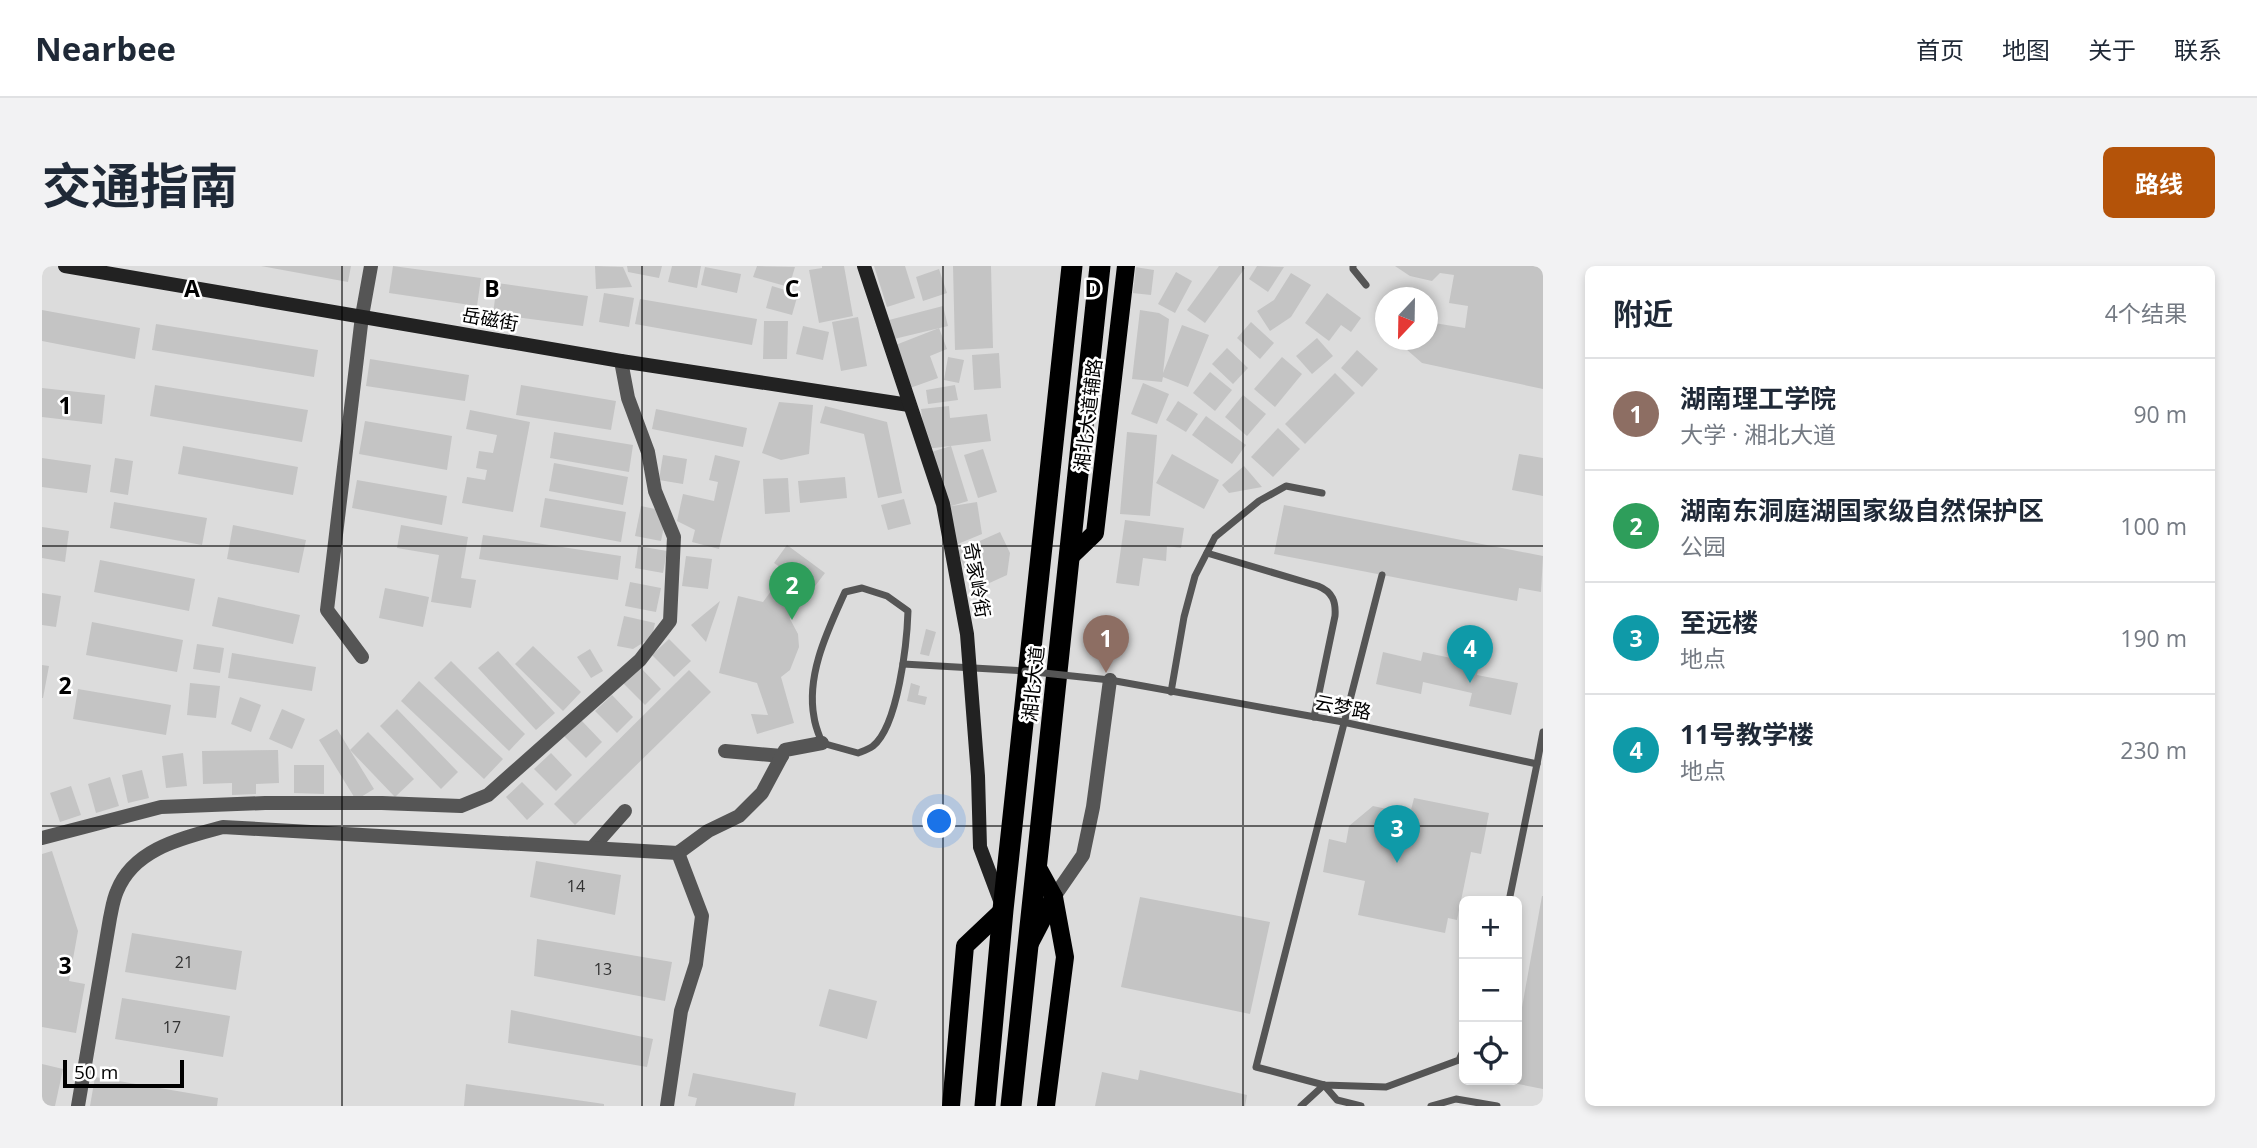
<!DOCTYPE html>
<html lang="zh">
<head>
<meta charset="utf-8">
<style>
  :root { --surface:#fff; --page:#f2f2f3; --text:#1f2937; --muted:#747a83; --line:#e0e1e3; --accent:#b45309 }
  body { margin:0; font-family:"Open Sans","Noto Sans SC",sans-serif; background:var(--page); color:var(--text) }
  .controls { position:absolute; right:21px; bottom:21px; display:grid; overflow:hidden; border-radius:10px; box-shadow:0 4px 10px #0003 }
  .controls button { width:63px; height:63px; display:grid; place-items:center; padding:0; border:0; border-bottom:2px solid var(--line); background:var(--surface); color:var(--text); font:35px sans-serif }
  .compass { position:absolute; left:1333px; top:21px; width:63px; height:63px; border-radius:50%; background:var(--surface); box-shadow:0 4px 10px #0003; rotate:202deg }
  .scale { position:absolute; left:21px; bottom:18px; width:121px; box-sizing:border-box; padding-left:7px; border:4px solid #000; border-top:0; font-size:19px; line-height:24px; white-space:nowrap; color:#000; -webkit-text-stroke:5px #fff; paint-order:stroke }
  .you { position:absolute; left:898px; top:556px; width:24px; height:24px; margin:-18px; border:5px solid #fff; border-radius:50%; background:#1a73e8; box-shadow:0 0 0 10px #1a73e833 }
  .badge { display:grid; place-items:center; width:46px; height:46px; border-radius:50%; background:var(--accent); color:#fff; font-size:23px; font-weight:700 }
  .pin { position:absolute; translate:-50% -58px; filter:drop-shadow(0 2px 4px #0008) }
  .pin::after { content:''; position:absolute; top:37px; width:24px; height:21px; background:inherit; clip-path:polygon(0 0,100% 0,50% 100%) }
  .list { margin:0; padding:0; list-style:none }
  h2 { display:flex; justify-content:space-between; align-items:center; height:91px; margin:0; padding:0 28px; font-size:30px }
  h2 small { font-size:23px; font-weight:400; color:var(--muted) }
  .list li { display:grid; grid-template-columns:46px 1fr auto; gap:21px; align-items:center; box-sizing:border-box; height:112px; padding:0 28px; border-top:2px solid var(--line) }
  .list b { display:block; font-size:26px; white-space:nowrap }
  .list p { margin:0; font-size:23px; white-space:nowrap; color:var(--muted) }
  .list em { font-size:23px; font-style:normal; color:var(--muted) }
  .icon { flex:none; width:38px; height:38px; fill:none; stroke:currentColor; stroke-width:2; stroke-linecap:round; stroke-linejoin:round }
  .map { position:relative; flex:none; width:1501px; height:840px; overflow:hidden; border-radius:10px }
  header { display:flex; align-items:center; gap:42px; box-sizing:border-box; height:98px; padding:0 35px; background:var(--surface); border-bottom:2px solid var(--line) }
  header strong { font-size:33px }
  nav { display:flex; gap:38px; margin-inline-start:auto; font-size:24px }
  .intro { display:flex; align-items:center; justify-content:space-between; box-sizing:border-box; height:168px; padding:0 42px }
  h1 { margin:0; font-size:49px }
  .button { padding:18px 32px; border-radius:10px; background:var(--accent); color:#fff; font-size:24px; font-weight:700 }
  main { display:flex; gap:42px; padding:0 42px }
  aside { flex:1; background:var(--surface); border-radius:10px; box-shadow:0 4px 10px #0003 }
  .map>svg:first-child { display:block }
</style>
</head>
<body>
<header>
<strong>Nearbee</strong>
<nav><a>首页</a><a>地图</a><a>关于</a><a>联系</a></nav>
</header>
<div class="intro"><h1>交通指南</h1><a class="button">路线</a></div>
<main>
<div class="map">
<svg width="1501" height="840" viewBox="0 0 1501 840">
  <rect width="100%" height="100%" fill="#fff"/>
  <path fill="#dcdcdc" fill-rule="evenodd" d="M0 0H1501V840H0ZM1344 32H1386V74H1344ZM1422 635H1475V814H1422Z"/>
  <g fill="#c4c4c4">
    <polygon points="219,0 309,0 306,16"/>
    <polygon points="351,0 439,12 435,40 347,27"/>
    <polygon points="553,0 581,1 590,21 554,23"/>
    <polygon points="585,0 620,0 617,12 586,6"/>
    <polygon points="630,0 659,0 655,22 626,16"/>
    <polygon points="715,0 753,1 747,21 711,11"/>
    <polygon points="780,0 802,0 811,50 777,57 767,4 780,2"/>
    <polygon points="832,0 863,0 873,32 845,41"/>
    <polygon points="911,0 949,0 951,82 913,84"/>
    <polygon points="1177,0 1200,0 1203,2 1163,57 1145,44"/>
    <polygon points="1215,0 1242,1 1226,26 1207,13"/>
    <polygon points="1353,0 1491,0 1501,2 1501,123 1380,97 1356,76 1356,74 1386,74 1386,56 1423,62 1426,40 1407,37 1412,9 1398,7 1390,15 1368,10"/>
    <polygon points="663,1 699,8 695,27 659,19"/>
    <polygon points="1093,1 1112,4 1109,29 1090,27"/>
    <polygon points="897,3 905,27 881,35 874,11"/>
    <polygon points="1134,6 1150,15 1133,47 1116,38"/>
    <polygon points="1249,7 1269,19 1249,51 1228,65 1215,45 1232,34"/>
    <polygon points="455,17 546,30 541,60 451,48"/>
    <polygon points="730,20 756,28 750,49 724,42"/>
    <polygon points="562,27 592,32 587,61 557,56"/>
    <polygon points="1285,27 1319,52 1309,66 1299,59 1287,75 1263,57"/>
    <polygon points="598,33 715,53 710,79 593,58"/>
    <polygon points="901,40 906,60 852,73 847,54"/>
    <polygon points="0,44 98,62 93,93 0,75"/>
    <polygon points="1098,44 1117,47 1127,53 1121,107 1140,59 1167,69 1146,121 1121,111 1120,116 1090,113"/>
    <polygon points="816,51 825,100 799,105 790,56"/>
    <polygon points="722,55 746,55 745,93 721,93"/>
    <polygon points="1209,56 1232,77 1218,93 1195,72"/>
    <polygon points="114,58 276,84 272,111 110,84"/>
    <polygon points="761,60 787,66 781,94 754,88"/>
    <polygon points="897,62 905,83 888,90 896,112 868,122 851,80"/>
    <polygon points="1275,72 1291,90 1270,108 1254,90"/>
    <polygon points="1185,82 1206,102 1191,118 1170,98"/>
    <polygon points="1315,84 1336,103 1320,121 1299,102"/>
    <polygon points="957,87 959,122 932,124 930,89"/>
    <polygon points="906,91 922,94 917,117 902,114"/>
    <polygon points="1240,91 1260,108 1233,141 1212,123"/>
    <polygon points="328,93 427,109 423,135 324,120"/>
    <polygon points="1168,106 1190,124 1173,145 1151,127"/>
    <polygon points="1293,107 1313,127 1263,178 1243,158"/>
    <polygon points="1101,117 1127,128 1115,158 1089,148"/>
    <polygon points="113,119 266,144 260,176 108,150"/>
    <polygon points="479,119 574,135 569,164 474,149"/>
    <polygon points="913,119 916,134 886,138 884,124"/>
    <polygon points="0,122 63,129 60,158 0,151"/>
    <polygon points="1201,129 1224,148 1205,170 1183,151"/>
    <polygon points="1136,135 1156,148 1144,166 1124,154"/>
    <polygon points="737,136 771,139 767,188 739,194 720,187"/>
    <polygon points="783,140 845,156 860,227 836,232 822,168 778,157"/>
    <polygon points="907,140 908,152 945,148 949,175 884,183 879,143"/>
    <polygon points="614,143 705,162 701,181 610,163"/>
    <polygon points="428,144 488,156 471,246 420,237 425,211 443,214 445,204 434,202 437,185 451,187 455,169 424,163"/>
    <polygon points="1164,150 1204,179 1190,198 1150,169"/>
    <polygon points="323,155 410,170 405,204 317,188"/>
    <polygon points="1236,162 1258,183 1231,211 1209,191"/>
    <polygon points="512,166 591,179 587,206 508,192"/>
    <polygon points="1085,166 1115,169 1108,250 1078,248"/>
    <polygon points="141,180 256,201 251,229 136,208"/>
    <polygon points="909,180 926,235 906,241 889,186"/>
    <polygon points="941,183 955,226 936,232 922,189"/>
    <polygon points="1130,188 1177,214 1162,243 1114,217"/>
    <polygon points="1477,188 1501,192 1501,230 1470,224"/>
    <polygon points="621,189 645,193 641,218 617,214"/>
    <polygon points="673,189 698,195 677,283 650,276 653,264 635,255 641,228 672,235 676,216 667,214"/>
    <polygon points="0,192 49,199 45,227 0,221"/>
    <polygon points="73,192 91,195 86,229 68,226"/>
    <polygon points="512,197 586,211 581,239 507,225"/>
    <polygon points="1202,200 1220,221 1187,227 1180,219"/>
    <polygon points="803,211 805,232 758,237 756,215"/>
    <polygon points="746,212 748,246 723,248 721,213"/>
    <polygon points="315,214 405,230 400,259 310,242"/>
    <polygon points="503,232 584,246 579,276 498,261"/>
    <polygon points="862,233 869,258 846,264 839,239"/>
    <polygon points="72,236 165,252 160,279 68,262"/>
    <polygon points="935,236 940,268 911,280 904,241"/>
    <polygon points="1242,239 1501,290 1499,326 1477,322 1475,335 1232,288"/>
    <polygon points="599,240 613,243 622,260 619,275 593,270"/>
    <polygon points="1083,254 1142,262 1139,282 1125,280 1124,295 1101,292 1097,320 1074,317"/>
    <polygon points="191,259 264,274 257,307 185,293"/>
    <polygon points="359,259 426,271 419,312 434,314 429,342 389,336 397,289 355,282"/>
    <polygon points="0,261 27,265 23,296 0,292"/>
    <polygon points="958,266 968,287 965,309 932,324 915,285"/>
    <polygon points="441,269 579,290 576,314 437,293"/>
    <polygon points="745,279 783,307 748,353 756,368 757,381 748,404 739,411 752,457 715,468 709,448 726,449 715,417 677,407 696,330 721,336 744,305 732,297"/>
    <polygon points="596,280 625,285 621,307 593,302"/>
    <polygon points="644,290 670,293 666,323 640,320"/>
    <polygon points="58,294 153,313 147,345 52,326"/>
    <polygon points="588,316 619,322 614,346 583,340"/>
    <polygon points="343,322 387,331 381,361 337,352"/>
    <polygon points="0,327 19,330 14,361 0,359"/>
    <polygon points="176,331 258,349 251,378 170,360"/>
    <polygon points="678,335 664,376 649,359"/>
    <polygon points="582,350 613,357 610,371 591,383 575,380"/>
    <polygon points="50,356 141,374 135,406 44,389"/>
    <polygon points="884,363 894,366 887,390 878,388"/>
    <polygon points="627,373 649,395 632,411 610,389"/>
    <polygon points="155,378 182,382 178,407 151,403"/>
    <polygon points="491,380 539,426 521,445 473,398"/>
    <polygon points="548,383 561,405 549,412 535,391"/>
    <polygon points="456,385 513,447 494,464 436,402"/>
    <polygon points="1341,386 1379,395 1381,386 1437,398 1435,409 1476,417 1469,449 1427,440 1430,427 1381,416 1379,428 1334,418"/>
    <polygon points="190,387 274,401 270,425 186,412"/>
    <polygon points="409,395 483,468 467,485 392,412"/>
    <polygon points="0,399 7,400 1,432 0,432"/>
    <polygon points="598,401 619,423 603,439 581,417"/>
    <polygon points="647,404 669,426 533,559 512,538"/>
    <polygon points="377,415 461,493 442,513 359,435"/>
    <polygon points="148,417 178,420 174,452 145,449"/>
    <polygon points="869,417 878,420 876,429 885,431 883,439 865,435"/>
    <polygon points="36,423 129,439 124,469 31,453"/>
    <polygon points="570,429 591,451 575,467 553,445"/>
    <polygon points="198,431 219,439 209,466 189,458"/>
    <polygon points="240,443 263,453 250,483 227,473"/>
    <polygon points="355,443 416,506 399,523 338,460"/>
    <polygon points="539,454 560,476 544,492 522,470"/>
    <polygon points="295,463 332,523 314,534 277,474"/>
    <polygon points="326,466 372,513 353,531 308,484"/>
    <polygon points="236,484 237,517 214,518 214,528 190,529 190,517 161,518 160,485"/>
    <polygon points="141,487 145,520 124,522 120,490"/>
    <polygon points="509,487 530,509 514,525 492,503"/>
    <polygon points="252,499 282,499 282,528 252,527"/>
    <polygon points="100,504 107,532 86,537 80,509"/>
    <polygon points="68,511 77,540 54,547 46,518"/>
    <polygon points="480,516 502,538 485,554 464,531"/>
    <polygon points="29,520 39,549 18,556 8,527"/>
    <polygon points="1372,532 1447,547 1439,588 1429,586 1415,654 1406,652 1403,667 1316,649 1323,615 1281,606 1287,573 1304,577 1307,560 1331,540 1368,548"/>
    <polygon points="10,585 36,665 27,715 43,718 34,767 0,761 0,588"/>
    <polygon points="494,595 579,609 573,649 488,631"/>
    <polygon points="1500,630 1501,630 1501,823 1466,816 1467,814 1475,814 1475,769"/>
    <polygon points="1098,631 1228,656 1208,748 1079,721"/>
    <polygon points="90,667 200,685 194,724 83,706"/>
    <polygon points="495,673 630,696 623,735 492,710"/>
    <polygon points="787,723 835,735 825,773 777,760"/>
    <polygon points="80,732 188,750 181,791 73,773"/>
    <polygon points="469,744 611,773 605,801 466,777"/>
    <polygon points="0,798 21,803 13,840 0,840"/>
    <polygon points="1098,804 1205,829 1203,840 1053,840 1060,806 1096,814"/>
    <polygon points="651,807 754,827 752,840 653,840 655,832 646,830"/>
    <polygon points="53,811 176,832 175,840 48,840"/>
    <polygon points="424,818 562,838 562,840 422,840"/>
  </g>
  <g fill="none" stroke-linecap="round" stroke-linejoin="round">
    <g stroke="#dbdbdb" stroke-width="20">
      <g id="primary">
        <polyline points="1027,292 1053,267 1084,0"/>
        <polyline points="995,600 1012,631 1023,691 1004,840"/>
        <polyline points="988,677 1012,631"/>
        <polyline points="909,840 923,680 961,644"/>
      </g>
    </g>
    <g stroke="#dbdbdb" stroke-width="24">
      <g id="highway">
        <polyline points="943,840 961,644 1030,0"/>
        <polyline points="969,840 1058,0"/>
      </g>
    </g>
    <g stroke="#555" stroke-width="7">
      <polyline points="1311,0 1311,3 1324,19"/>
      <path d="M1165 287 1276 320C1291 326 1294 336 1293 350L1272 451"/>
      <polyline points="1340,309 1214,801 1282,819 1344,821 1417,794 1422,783"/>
      <path d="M820 322 845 330 866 345C865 377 856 460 831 480 827 483 821 485 816 487L780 477C777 469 773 460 772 451 764 408 786 364 803 326Z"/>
      <polyline points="861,398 983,405"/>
      <polyline points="1068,414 1301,456 1495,498 1501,466"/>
      <polyline points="1129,426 1142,351 1153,310 1173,271 1217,235 1244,220 1280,227"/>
      <polyline points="1467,635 1495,498"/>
      <polyline points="1259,840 1282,819 1295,834 1319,840"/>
      <polyline points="1389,840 1414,833 1455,840"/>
    </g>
    <g stroke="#555" stroke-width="14">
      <polyline points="320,391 285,344 320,50 329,0"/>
      <polyline points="683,485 740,490"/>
      <polyline points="0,572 119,541 223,537 340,537 419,540 446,529 598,394 628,355 632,271 613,225 606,186 586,132 579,95"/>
      <polyline points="551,581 583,545"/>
      <polyline points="1012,631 1041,589 1051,541 1068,414"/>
      <path d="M36 840 68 652C70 643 71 634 75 625 92 582 141 572 181 561L636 587 666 565 697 550 720 527 743 484 780 477"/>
      <polyline points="625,840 639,745 654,698 660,650 636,587"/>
    </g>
    <g stroke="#222" stroke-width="14">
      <polyline points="23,0 579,95 867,139"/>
      <polyline points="822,0 901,238 925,368 936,510 938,581 959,637"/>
    </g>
    <use href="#primary" stroke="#000" stroke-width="18"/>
    <use href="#highway" stroke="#000" stroke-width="21"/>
    <polyline stroke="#555" stroke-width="7" points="983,405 1068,414"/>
  </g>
  <path fill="none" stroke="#000" stroke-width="2" stroke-opacity="0.55" d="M300 0V840M600 0V840M901 0V840M1201 0V840M0 280H1501M0 560H1501"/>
  <g text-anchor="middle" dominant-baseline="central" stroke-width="5" stroke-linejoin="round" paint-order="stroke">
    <g font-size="16" fill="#313131">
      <text x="534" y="620">14</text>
      <text x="142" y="696">21</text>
      <text x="561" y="703">13</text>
      <text x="130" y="761">17</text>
    </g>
    <g font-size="19" fill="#000" stroke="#fff">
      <text transform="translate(448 53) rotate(10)">岳磁街</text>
      <text transform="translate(1046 149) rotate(-83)">湘北大道辅路</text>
      <text transform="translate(935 314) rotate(80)">奇家岭街</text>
      <text transform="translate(991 418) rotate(-84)">湘北大道</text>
      <text transform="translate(1301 441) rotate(11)">云梦路</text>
    </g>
  </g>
  <g font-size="23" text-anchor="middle" font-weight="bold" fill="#000" stroke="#fff" stroke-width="5" stroke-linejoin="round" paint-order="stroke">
    <text x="150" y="31">A</text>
    <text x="450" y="31">B</text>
    <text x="750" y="31">C</text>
    <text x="1051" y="31">D</text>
    <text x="23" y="148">1</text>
    <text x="23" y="428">2</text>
    <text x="23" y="708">3</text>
  </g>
</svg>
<div class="controls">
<button>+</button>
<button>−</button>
<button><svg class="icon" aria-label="locate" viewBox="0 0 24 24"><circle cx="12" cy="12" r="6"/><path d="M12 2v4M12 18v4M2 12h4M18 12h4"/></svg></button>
</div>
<svg class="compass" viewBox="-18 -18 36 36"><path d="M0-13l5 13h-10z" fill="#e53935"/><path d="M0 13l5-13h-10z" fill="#747a83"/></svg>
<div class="scale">50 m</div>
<div class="you"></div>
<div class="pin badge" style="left:1064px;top:407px;background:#8d6e63">1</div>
<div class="pin badge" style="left:750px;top:354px;background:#2e9e5b">2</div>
<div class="pin badge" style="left:1355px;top:597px;background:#0f9aa8">3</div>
<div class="pin badge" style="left:1428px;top:417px;background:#0f9aa8">4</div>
</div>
<aside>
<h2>附近<small>4个结果</small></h2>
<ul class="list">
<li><span class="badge" style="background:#8d6e63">1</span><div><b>湖南理工学院</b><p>大学 · 湘北大道</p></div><em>90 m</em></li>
<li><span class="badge" style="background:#2e9e5b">2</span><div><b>湖南东洞庭湖国家级自然保护区</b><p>公园</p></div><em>100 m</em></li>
<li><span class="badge" style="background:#0f9aa8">3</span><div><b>至远楼</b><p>地点</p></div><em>190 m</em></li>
<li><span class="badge" style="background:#0f9aa8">4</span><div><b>11号教学楼</b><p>地点</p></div><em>230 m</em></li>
</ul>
</aside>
</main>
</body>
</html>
